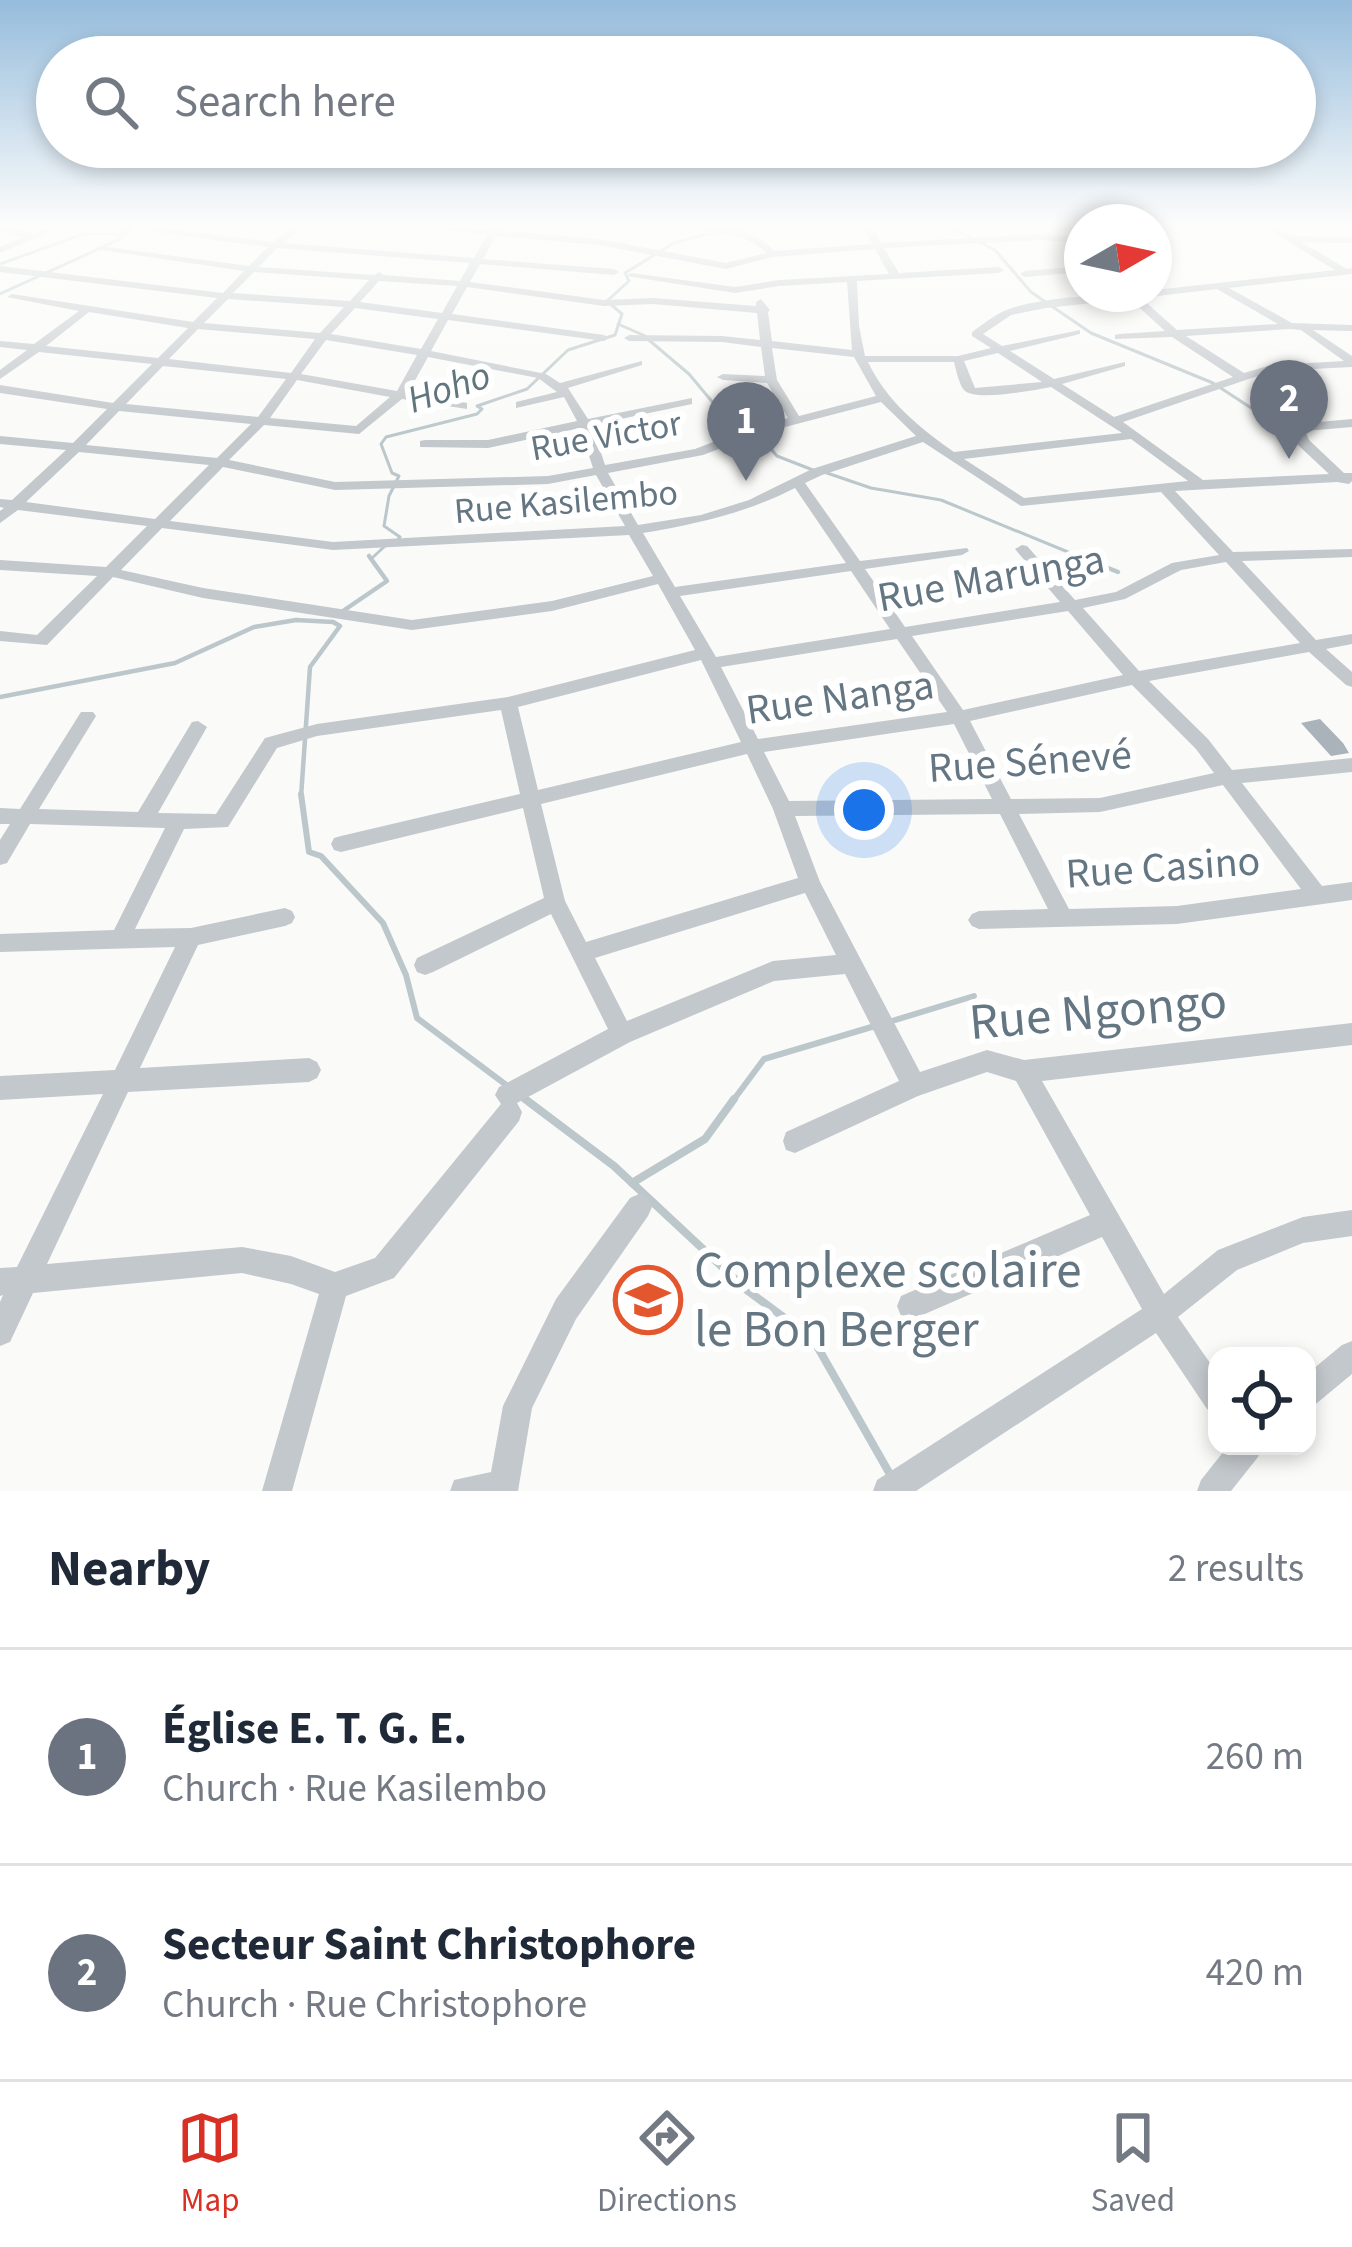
<!DOCTYPE html>
<html lang="en">
<head>
<meta charset="utf-8">
<style>
  :root { --surface:#fff; --page:#f6f6f7; --text:#1f2937; --muted:#747a83; --line:#e0e1e3; --accent:#d93025 }
  body { margin:0; font-family:"Source Sans 3",sans-serif; background:var(--page); color:var(--text) }
  .controls { position:absolute; right:36px; bottom:36px; display:grid; overflow:hidden; border-radius:24px; box-shadow:0 6px 18px #0003 }
  .controls button { width:108px; height:108px; display:grid; place-items:center; padding:0; border:0; border-bottom:3px solid var(--line); background:var(--surface); color:var(--text); font:60px sans-serif }
  .compass { position:absolute; left:1064px; top:204px; width:108px; height:108px; border-radius:50%; background:var(--surface); box-shadow:0 6px 18px #0003; rotate:81deg }
  .you { position:absolute; left:864px; top:810px; width:42px; height:42px; margin:-30px; border:9px solid #fff; border-radius:50%; background:#1a73e8; box-shadow:0 0 0 18px #1a73e833 }
  .badge { display:grid; place-items:center; width:78px; height:78px; border-radius:50%; background:var(--accent); color:#fff; font-size:39px; font-weight:700 }
  .pin { position:absolute; translate:-50% -99px; filter:drop-shadow(0 3px 6px #0008) }
  .pin::after { content:''; position:absolute; top:63px; width:42px; height:36px; background:inherit; clip-path:polygon(0 0,100% 0,50% 100%) }
  .list { margin:0; padding:0; list-style:none }
  h2 { display:flex; justify-content:space-between; align-items:center; height:156px; margin:0; padding:0 48px; font-size:51px }
  h2 small { font-size:39px; font-weight:400; color:var(--muted) }
  .list li { display:grid; grid-template-columns:78px 1fr auto; gap:36px; align-items:center; box-sizing:border-box; height:216px; padding:0 48px; border-top:3px solid var(--line) }
  .list b { display:block; font-size:45px; white-space:nowrap }
  .list p { margin:0; font-size:39px; white-space:nowrap; color:var(--muted) }
  .list em { font-size:39px; font-style:normal; color:var(--muted) }
  .icon { flex:none; width:66px; height:66px; fill:none; stroke:currentColor; stroke-width:2; stroke-linecap:round; stroke-linejoin:round }
  .map { position:relative; flex:none; width:1352px; height:1491px; overflow:hidden }
  .search { position:absolute; background:var(--surface); box-shadow:0 6px 18px #0003; left:36px; right:36px; top:36px; height:132px; display:flex; align-items:center; gap:30px; box-sizing:border-box; padding:0 42px; border-radius:66px; color:var(--muted); font-size:45px }
  .sheet { height:588px; background:var(--surface) }
  nav { display:flex; justify-content:space-around; align-items:center; box-sizing:border-box; height:168px; border-top:3px solid var(--line); background:var(--surface); font-size:33px; color:var(--muted) }
  nav a { display:grid; justify-items:center; gap:6px }
  nav .on { color:var(--accent) }
  .map>svg:first-child { display:block }
</style>
</head>
<body>
<div class="map">
<svg width="1352" height="1491" viewBox="0 0 1352 1491">
  <rect width="100%" height="100%" fill="#fafaf8"/>
  <g fill="none" stroke-linecap="round" stroke-linejoin="round">
    <g stroke="#bbc7cb" stroke-width="3">
      <polyline points="945,225 995,250 1031,292 1091,333 1213,383 1265,417"/>
      <polyline points="0,264 83,234 120,234 136,225"/>
      <polyline points="0,294 118,240 131,229"/>
      <polyline points="618,324 643,335 689,374 730,423 758,434 777,456 813,470"/>
      <polyline points="824,472 871,488 941,500 1085,559"/>
      <polyline points="396,542 400,537 384,526 389,496 399,476 392,473 381,444 386,437 477,414 482,409 477,406 527,389 568,350 615,335 622,314 607,301 629,281 625,273 674,243 740,225"/>
      <polyline points="371,559 385,546"/>
    </g>
    <g stroke="#bbc7cb" stroke-width="4.5">
      <polyline points="1078,556 1118,572"/>
      <polyline points="340,613 387,581 369,556"/>
      <polyline points="0,697 175,663 254,627 296,620 333,622"/>
      <polyline points="301,797 310,667 340,626 333,622"/>
    </g>
    <g stroke="#bbc7cb" stroke-width="6">
      <polyline points="301,794 309,852 321,856 383,923 406,975 417,1018 509,1087"/>
      <polyline points="892,1021 974,996"/>
      <polyline points="523,1098 529,1102"/>
      <polyline points="732,1102 764,1059 875,1026"/>
    </g>
    <g stroke="#bbc7cb" stroke-width="8">
      <polyline points="525,1099 614,1166 748,1291 813,1339 891,1476"/>
      <polyline points="632,1183 705,1139 734,1099"/>
    </g>
  </g>
  <polygon fill="#aab3b9" points="1320,719 1343,743 1349,753 1331,756 1301,723"/>
  <g fill="none" stroke-linecap="round" stroke-linejoin="round">
    <g fill="#c3c8cc" fill-rule="evenodd">
      <polygon points="0,225 33,234 54,225 66,225 0,253 0,247 24,237 0,231"/>
      <path d="M137 225 273 242 294 225H304L283 243 474 258 487 235 402 225 490 230 492 225H501L498 230 599 239 726 263 766 253C738 225 697 236 664 225 700 225 748 221 774 251L872 244 862 225H871L881 243 1039 234 1082 238 1080 243 1039 240 884 248 899 273 999 267 1004 270 999 273 857 281 859 326 865 356H958L991 348 972 336V332C982 325 993 316 1004 311 1038 296 1116 294 1154 294V290L1335 270 1261 225H1272L1291 236 1352 237V243L1301 242 1347 269 1352 268V274L1229 288 1292 323 1352 325V331L1313 330 1352 356V367L1272 371 1123 422 1203 480 1329 474 1298 445 1291 428 1297 424 1352 419V427L1305 431 1309 440 1344 473H1352V481L1349 484 1337 482 1175 491 1233 552 1352 549V557L1242 561 1316 640 1352 634V644L1326 649 1352 672V687L1346 685 1309 652 1149 681 1208 739 1232 770 1352 758V772L1242 783 1322 886 1352 882V900L1177 924 979 929 972 926 968 920 972 914 979 911 1048 909 1000 814 795 816 820 882 920 1072 987 1050 1024 1060 1352 1023V1045L1042 1081 1164 1294 1218 1250 1303 1217 1352 1210V1236L1303 1243 1237 1270 1178 1317 1217 1373V1414L1207 1409 1156 1333 916 1491H873L877 1480 1142 1309 1102 1237 911 1320 901 1316 897 1306 901 1296 1090 1215 1016 1081 987 1072 918 1096 795 1153 786 1150 783 1141 786 1132 899 1081 845 974 774 981 630 1042 517 1103 522 1112 519 1121 394 1278 346 1296 292 1491H262L319 1294 291 1284 242 1273 33 1293 10 1342 0 1346V1302L3 1295 0 1296V1268L17 1267 103 1094 0 1100V1076L115 1070 175 947 0 952V934L114 930 165 828 30 824 7 863 0 865V840L10 824H0V808L20 809 81 712H93L96 716 39 809 138 812 192 722 198 721 207 727 158 813 216 814 265 738 317 724 508 697 695 650 658 584 552 611 412 630 203 598 113 577 47 645 0 641V631L37 635 97 576 0 570V560L106 567 147 526 18 510 0 523V511L4 508 0 507V499L12 500 66 450 0 444V436L73 443 107 409 0 393V385L113 403 152 364 39 352 0 379V370L27 350 0 347V341L34 344 79 311 7 297 12 294 193 322 217 298 0 272V266L223 293 244 271 95 249 100 246 249 266 268 247 140 230ZM496 236 599 245 726 269 772 257 875 249 889 274 779 280 735 287 631 273 626 276 735 293 779 286 847 282 852 350 772 341 768 312 770 310 761 299 756 302V306L653 298 604 300 470 282 480 264 614 275 619 272 614 269 483 259ZM277 248 470 263 460 281 384 275 379 272 374 275 259 267ZM254 272 369 280 350 301 233 293ZM379 281 457 286 442 313 360 302ZM467 287 604 306 653 304 757 313 760 340 722 336 629 335 624 338 629 341 722 342 761 347 765 376 723 374 717 377 723 380 767 383 788 418 750 428 695 449 605 465 592 425 692 404V398L588 419 568 388 642 365V361L560 383 546 374 431 351 448 320 604 341 609 338 604 335 452 314ZM1217 289 1278 324 1177 330 1141 298ZM228 299 344 307 320 333 204 323ZM1130 299 1165 331 1119 334 1115 335V339L1172 337 1233 377 1114 417 1062 384 1125 366V362L1054 379 1010 351 1080 334V330L1002 346 983 334 1011 315 1046 308ZM355 308 438 319 421 349 331 334ZM89 312 188 328 158 358 46 346ZM198 329 315 339 291 373 169 359ZM1290 329 1301 330 1344 361 1271 365 1244 373 1186 336ZM326 340 417 355 397 391 301 374ZM772 348 854 357 876 396 799 416 777 380ZM998 353 1042 382 975 388 964 361ZM428 357 538 378 557 392 516 402V408L564 397 577 421 488 440H425L420 441V447L488 448 580 428 593 468 548 476 335 482 229 460 264 425 359 434 402 399 467 409V403L408 393ZM868 362H954C956 370 959 384 964 390 974 402 1035 390 1051 387L1122 433 954 452C920 428 887 402 868 362ZM163 366 286 379 258 417 126 404ZM297 380 390 397 356 426 270 418ZM881 402 916 436 812 469 749 500 701 515 638 525 608 473 703 455 758 434ZM119 411 251 424 217 458 86 445ZM1131 439 1188 481 1024 498 964 459ZM923 442 1021 506 1161 492 1219 555 1172 563 1116 592 1075 600 1027 546 1022 545 1015 549 1060 602 905 627 865 569 962 555 969 551 967 548 860 561 805 483 822 475ZM79 452 209 465 155 519 26 502ZM223 467 335 490 548 484 596 475 625 526 333 542 170 521ZM795 488 846 563 675 587 643 533C697 524 746 513 795 488ZM162 528 333 550 629 535 653 576 552 601 412 620 203 588 121 570ZM1226 562 1300 643 1139 671 1083 608 1125 599 1181 570ZM851 571 890 629 716 657 680 596ZM1068 611 1123 675 963 710 912 636ZM897 639 947 712 758 739 721 667ZM701 660 741 742 538 790 518 707ZM1132 685 1196 749 1214 773 1100 798 1011 799 970 721ZM501 710 520 794 341 836 334 838 331 844 334 850 341 852 523 808 544 898 417 958 414 965 417 972 425 975 433 972 551 914 608 1029 499 1087 495 1095 501 1104 375 1258 335 1272 291 1256 242 1247 47 1264 128 1092 309 1082 317 1078 321 1070 317 1062 309 1058 140 1068 198 945 285 926 292 923 295 917 292 911 285 908 191 928 135 929 184 829 228 827 277 748 317 736ZM954 724 992 799 789 801 764 752ZM747 754 773 809 798 878 586 942 565 901 541 804ZM1223 785 1301 889 1177 906 1069 909 1019 814 1100 812ZM805 893 836 955 773 961 627 1021 595 958Z"/>
      <polygon points="1082,266 1082,272 1025,277 1020,274 1025,271"/>
      <polygon points="639,1194 648,1198 652,1207 648,1216 576,1319 532,1408 518,1491 450,1491 454,1480 491,1472 503,1406 556,1299 630,1198"/>
      <polygon points="1352,1341 1352,1374 1317,1403 1307,1408 1307,1374 1342,1345"/>
      <polygon points="1228,1446 1262,1446 1258,1457 1231,1491 1197,1491 1201,1480"/>
    </g>
  </g>
  <linearGradient id="sky" x2="0" y2="1"><stop stop-color="#96bcdc"/><stop offset="0.52" stop-color="#fdfdfc"/><stop offset="1" stop-color="#fdfdfc" stop-opacity="0"/></linearGradient>
  <rect width="1352" height="434" fill="url(#sky)"/>
  <defs>
    <g id="school-ring" transform="scale(3.45)"><circle r="9.5" fill="#fff" stroke="#e4572e" stroke-width="1.5"/><path d="M0-5L7-2L0 1L-7-2ZM-4 1L0 2.5L4 1V4Q0 6-4 4Z" fill="#e4572e"/></g>
  </defs>
  <g fill-rule="evenodd">
    <use href="#school-ring" x="648" y="1300"/>
  </g>
  <g text-anchor="middle" dominant-baseline="central" stroke-width="12" stroke-linejoin="round" paint-order="stroke">
    <g font-size="36" fill="#657683" stroke="#fff">
      <text transform="translate(606 436) rotate(-10)">Rue Victor</text>
      <text transform="translate(566 502) rotate(-5)">Rue Kasilembo</text>
    </g>
    <g font-size="39" font-style="italic" fill="#60757c" stroke="#fff">
      <text transform="translate(449 388) rotate(-19)">Hoho</text>
    </g>
    <g font-size="42" fill="#657683" stroke="#fff">
      <text transform="translate(991 579) rotate(-10)">Rue Marunga</text>
      <text transform="translate(840 698) rotate(-8)">Rue Nanga</text>
      <text transform="translate(1030 762) rotate(-4)">Rue Sénevé</text>
      <text transform="translate(1163 868) rotate(-4)">Rue Casino</text>
    </g>
    <g font-size="51" fill="#657683" stroke="#fff">
      <text transform="translate(1098 1012) rotate(-5)">Rue Ngongo</text>
    </g>
    <g font-size="51" fill="#657683" stroke="#fff" text-anchor="start">
      <text x="694" y="1271">Complexe scolaire<tspan x="694" dy="59">le Bon Berger</tspan></text>
    </g>
  </g>
</svg>
<div class="controls">
<button><svg class="icon" aria-label="locate" viewBox="0 0 24 24"><circle cx="12" cy="12" r="6"/><path d="M12 2v4M12 18v4M2 12h4M18 12h4"/></svg></button>
</div>
<svg class="compass" viewBox="-18 -18 36 36"><path d="M0-13l5 13h-10z" fill="#e53935"/><path d="M0 13l5-13h-10z" fill="#747a83"/></svg>
<div class="you"></div>
<div class="pin badge" style="left:746px;top:481px;background:#6b7280">1</div>
<div class="pin badge" style="left:1289px;top:459px;background:#6b7280">2</div>
<div class="search"><svg class="icon" aria-label="search" viewBox="0 0 24 24"><circle cx="10" cy="10" r="6"/><path d="M15 15l6 6"/></svg>Search here</div>
</div>
<section class="sheet">
<h2>Nearby<small>2 results</small></h2>
<ul class="list">
<li><span class="badge" style="background:#6b7280">1</span><div><b>Église E. T. G. E.</b><p>Church · Rue Kasilembo</p></div><em>260 m</em></li>
<li><span class="badge" style="background:#6b7280">2</span><div><b>Secteur Saint Christophore</b><p>Church · Rue Christophore</p></div><em>420 m</em></li>
</ul>
</section>
<nav>
<a class="on"><svg class="icon" aria-label="map" viewBox="0 0 24 24"><path d="M3 6l6-2 6 2 6-2v14l-6 2-6-2-6 2zM9 4v14M15 6v14"/></svg>Map</a>
<a><svg class="icon" aria-label="directions" viewBox="0 0 24 24"><path d="M12 3l9 9-9 9-9-9zM9 14v-3h6M13 9l2 2-2 2"/></svg>Directions</a>
<a><svg class="icon" aria-label="saved" viewBox="0 0 24 24"><path d="M7 4h10v16l-5-4-5 4z"/></svg>Saved</a>
</nav>
</body>
</html>
